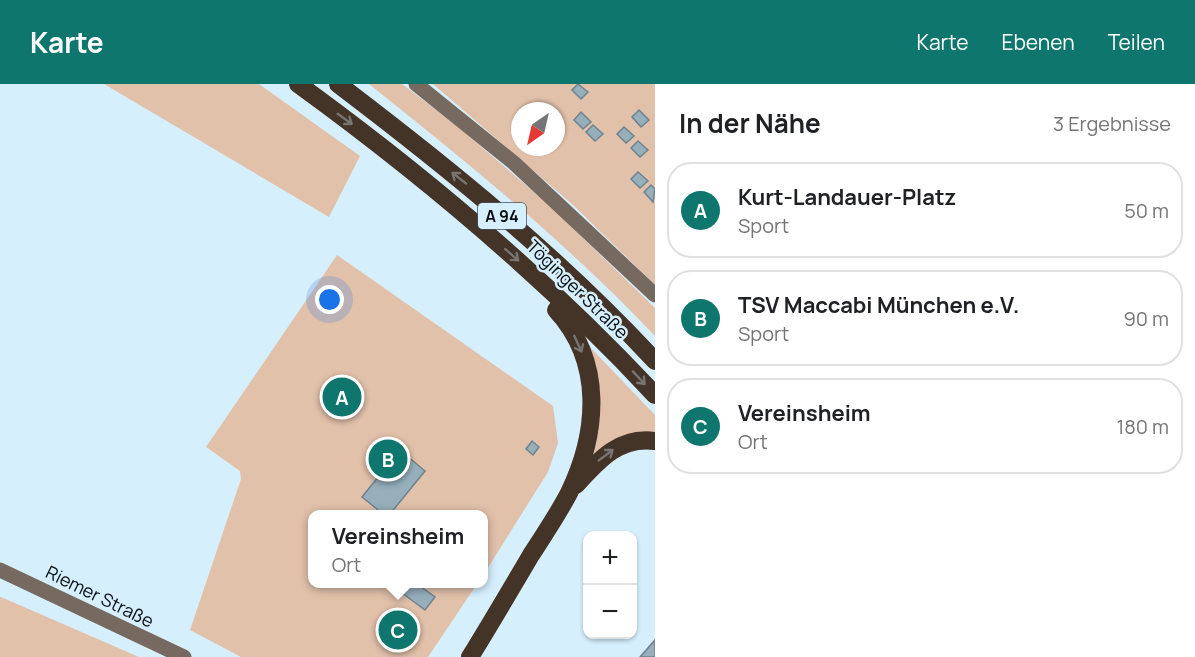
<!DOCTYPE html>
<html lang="de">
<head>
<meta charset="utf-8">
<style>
  :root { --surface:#fff; --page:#f6f6f6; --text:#202124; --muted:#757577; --line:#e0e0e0; --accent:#0f766e }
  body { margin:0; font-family:Manrope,sans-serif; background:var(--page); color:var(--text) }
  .controls { position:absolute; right:18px; bottom:18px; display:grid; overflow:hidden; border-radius:12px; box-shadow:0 2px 4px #0004 }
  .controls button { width:54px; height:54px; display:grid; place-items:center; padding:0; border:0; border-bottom:2px solid var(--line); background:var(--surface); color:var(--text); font:30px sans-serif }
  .compass { position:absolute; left:511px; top:18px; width:54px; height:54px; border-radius:50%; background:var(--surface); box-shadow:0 2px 4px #0004; rotate:214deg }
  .you { position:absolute; left:330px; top:216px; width:21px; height:21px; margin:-15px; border:4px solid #fff; border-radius:50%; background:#1a73e8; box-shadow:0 0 0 9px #1a73e833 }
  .badge { display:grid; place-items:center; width:39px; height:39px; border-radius:50%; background:var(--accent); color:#fff; font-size:20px; font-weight:700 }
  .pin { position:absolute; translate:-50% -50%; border:3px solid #fff; box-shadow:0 2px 6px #0006 }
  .popup { position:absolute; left:308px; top:426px; width:180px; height:78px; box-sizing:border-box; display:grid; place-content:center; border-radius:12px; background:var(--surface); filter:drop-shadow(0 2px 4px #0005); font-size:20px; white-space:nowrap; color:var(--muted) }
  .popup b { font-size:22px; color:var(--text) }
  .popup::after { content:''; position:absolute; left:50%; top:100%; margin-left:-12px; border:12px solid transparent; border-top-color:var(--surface) }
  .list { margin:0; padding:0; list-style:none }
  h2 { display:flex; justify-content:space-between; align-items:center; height:78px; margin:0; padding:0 24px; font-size:26px }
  h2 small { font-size:20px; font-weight:400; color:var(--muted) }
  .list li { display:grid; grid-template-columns:39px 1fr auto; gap:18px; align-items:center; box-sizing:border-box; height:96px; margin:0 12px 12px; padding:0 12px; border:2px solid var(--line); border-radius:24px }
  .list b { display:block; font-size:22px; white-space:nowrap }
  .list p { margin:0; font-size:20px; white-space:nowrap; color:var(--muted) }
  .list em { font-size:20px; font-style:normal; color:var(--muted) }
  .map { position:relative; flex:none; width:655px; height:573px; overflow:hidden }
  header { display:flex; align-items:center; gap:36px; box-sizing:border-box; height:84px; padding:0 30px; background:var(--accent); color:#fff }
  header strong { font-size:28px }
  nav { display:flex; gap:33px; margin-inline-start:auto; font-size:21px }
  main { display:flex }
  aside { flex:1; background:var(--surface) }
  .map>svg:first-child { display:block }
</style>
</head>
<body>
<header>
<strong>Karte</strong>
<nav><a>Karte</a><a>Ebenen</a><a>Teilen</a></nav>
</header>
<main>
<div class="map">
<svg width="655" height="573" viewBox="0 0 655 573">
  <rect width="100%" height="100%" fill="#d6effc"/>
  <g fill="#e2c1ab" fill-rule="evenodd">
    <polygon points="104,0 259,0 360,72 329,133"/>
    <path d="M369 0H402L456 41 550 122 655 224V252C568 160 468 79 369 0Z"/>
    <path d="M433 0H655V201L573 121ZM520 27H556V63H520Z"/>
    <polygon points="337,171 553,322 558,359 548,388 484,490 484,430 312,430 312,500 477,500 428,573 241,573 190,546 241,395 240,387 206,363"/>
    <path d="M589 262 655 331V351L587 380C603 329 603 314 589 262Z"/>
    <polygon points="0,513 1,513 139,573 0,573"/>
  </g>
  <g fill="#96afbb" stroke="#6d8490" stroke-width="1.5">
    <polygon points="578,0 588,8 581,15 572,6"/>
    <polygon points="639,26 649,36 641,43 632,33"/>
    <polygon points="581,28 591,38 583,45 574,36"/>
    <polygon points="593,41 603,50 595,57 586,48"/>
    <polygon points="624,43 634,52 626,59 617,50"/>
    <polygon points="638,57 648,66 640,73 631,64"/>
    <polygon points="638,88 648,97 640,104 631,95"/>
    <polygon points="651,101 655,105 653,118 644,108"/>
    <polygon points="532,357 539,363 533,371 526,365"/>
    <polygon points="400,366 425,387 390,430 383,430 362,413"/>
    <polygon points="410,500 417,500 435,513 425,526 402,509"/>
    <polygon points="398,528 413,536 399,565 384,557"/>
    <polygon points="655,556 655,573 640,573"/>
  </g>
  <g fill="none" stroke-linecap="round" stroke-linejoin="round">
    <g stroke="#766960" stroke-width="15">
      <polyline points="416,0 514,79 655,211"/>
      <polyline points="0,486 184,573"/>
    </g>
    <g stroke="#443327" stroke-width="18">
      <path d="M298 0C426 93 547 195 655 311"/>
      <path d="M338 0C450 85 560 174 655 277"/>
      <path d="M576 401C598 377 619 352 655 357"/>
      <path d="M470 573C491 539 511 505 531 471 544 451 558 430 569 409 598 349 604 278 556 226"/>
    </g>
  </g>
  <defs><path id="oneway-shaft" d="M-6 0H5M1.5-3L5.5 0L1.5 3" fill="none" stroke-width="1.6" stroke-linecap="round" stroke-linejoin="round" transform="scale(1.5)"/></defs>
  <g stroke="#777572">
    <use href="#oneway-shaft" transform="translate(345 35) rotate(36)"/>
    <use href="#oneway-shaft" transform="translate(459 94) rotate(-142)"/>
    <use href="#oneway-shaft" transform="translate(512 171) rotate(41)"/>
    <use href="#oneway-shaft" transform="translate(578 260) rotate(65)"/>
    <use href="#oneway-shaft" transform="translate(639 294) rotate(47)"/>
    <use href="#oneway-shaft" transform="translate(606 371) rotate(-37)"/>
  </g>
  <g text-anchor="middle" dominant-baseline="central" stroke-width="5" stroke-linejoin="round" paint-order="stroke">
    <rect fill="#d6effc" stroke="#445258" stroke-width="1.5" x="478" y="119" width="48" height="26" rx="4.5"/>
    <g font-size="16" font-weight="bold" fill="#060e12">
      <text x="502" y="132">A 94</text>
    </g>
    <g font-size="18" fill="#060e12" stroke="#d6effc">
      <text transform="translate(578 205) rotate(44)">Töginger Straße</text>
      <text transform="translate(100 512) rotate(26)">Riemer Straße</text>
    </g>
  </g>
</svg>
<div class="controls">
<button>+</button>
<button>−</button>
</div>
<svg class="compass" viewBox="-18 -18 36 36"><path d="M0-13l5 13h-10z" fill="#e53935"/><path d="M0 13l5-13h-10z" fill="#757577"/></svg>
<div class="you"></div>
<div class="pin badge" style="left:342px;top:313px">A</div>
<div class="pin badge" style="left:388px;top:375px">B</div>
<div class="pin badge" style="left:398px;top:546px">C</div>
<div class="popup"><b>Vereinsheim</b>Ort</div>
</div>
<aside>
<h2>In der Nähe<small>3 Ergebnisse</small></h2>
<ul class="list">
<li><span class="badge">A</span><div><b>Kurt-Landauer-Platz</b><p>Sport</p></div><em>50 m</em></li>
<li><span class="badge">B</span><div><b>TSV Maccabi München e.V.</b><p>Sport</p></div><em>90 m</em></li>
<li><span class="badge">C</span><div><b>Vereinsheim</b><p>Ort</p></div><em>180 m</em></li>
</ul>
</aside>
</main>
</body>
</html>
